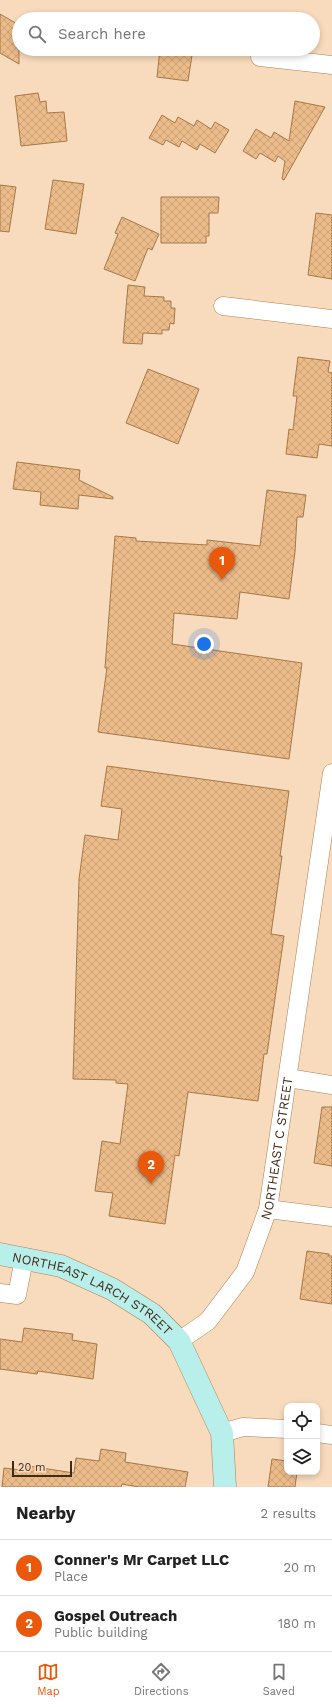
<!DOCTYPE html>
<html lang="en">
<head>
<meta charset="utf-8">
<style>
  :root { --surface:#fff; --page:#f6f6f6; --text:#222; --muted:#767676; --line:#e0e0e0; --accent:#ea580c }
  body { margin:0; font-family:"Work Sans",sans-serif; background:var(--page); color:var(--text) }
  .controls { position:absolute; right:12px; bottom:12px; display:grid; overflow:hidden; border-radius:8px; box-shadow:0 2px 6px #0003 }
  .controls button { width:36px; height:36px; display:grid; place-items:center; padding:0; border:0; border-bottom:1px solid var(--line); background:var(--surface); color:var(--text); font:20px sans-serif }
  .scale { position:absolute; left:12px; bottom:10px; width:60px; box-sizing:border-box; padding-left:4px; border:2px solid #3f2c18; border-top:0; font-size:11px; line-height:14px; white-space:nowrap; color:#3f2c18; -webkit-text-stroke:3px #f8dabc; paint-order:stroke }
  .you { position:absolute; left:204px; top:644px; width:14px; height:14px; margin:-10px; border:3px solid #fff; border-radius:50%; background:#1a73e8; box-shadow:0 0 0 6px #1a73e833 }
  .badge { display:grid; place-items:center; width:26px; height:26px; border-radius:50%; background:var(--accent); color:#fff; font-size:13px; font-weight:700 }
  .pin { position:absolute; translate:-50% -33px; filter:drop-shadow(0 1px 2px #0008) }
  .pin::after { content:''; position:absolute; top:21px; width:14px; height:12px; background:inherit; clip-path:polygon(0 0,100% 0,50% 100%) }
  .list { margin:0; padding:0; list-style:none }
  h2 { display:flex; justify-content:space-between; align-items:center; height:52px; margin:0; padding:0 16px; font-size:17px }
  h2 small { font-size:13px; font-weight:400; color:var(--muted) }
  .list li { display:grid; grid-template-columns:26px 1fr auto; gap:12px; align-items:center; box-sizing:border-box; height:56px; padding:0 16px; border-top:1px solid var(--line) }
  .list b { display:block; font-size:15px; white-space:nowrap }
  .list p { margin:0; font-size:13px; white-space:nowrap; color:var(--muted) }
  .list em { font-size:13px; font-style:normal; color:var(--muted) }
  .icon { flex:none; width:22px; height:22px; fill:none; stroke:currentColor; stroke-width:2; stroke-linecap:round; stroke-linejoin:round }
  .map { position:relative; flex:none; width:332px; height:1487px; overflow:hidden }
  .search { position:absolute; background:var(--surface); box-shadow:0 2px 6px #0003; left:12px; right:12px; top:12px; height:44px; display:flex; align-items:center; gap:10px; box-sizing:border-box; padding:0 14px; border-radius:22px; color:var(--muted); font-size:15px }
  .sheet { height:164px; background:var(--surface) }
  nav { display:flex; justify-content:space-around; align-items:center; box-sizing:border-box; height:56px; border-top:1px solid var(--line); background:var(--surface); font-size:11px; color:var(--muted) }
  nav a { display:grid; justify-items:center; gap:2px }
  nav .on { color:var(--accent) }
  .map>svg:first-child { display:block }
</style>
</head>
<body>
<div class="map">
<svg width="332" height="1487" viewBox="0 0 332 1487">
  <defs>
    <pattern id="building-cross-hatch" width="8" height="8" patternUnits="userSpaceOnUse"><rect width="8" height="8" fill="#ecbb8a"/><path d="M0 0l8 8M0 8l8-8" fill="none" stroke="#cba176"/></pattern>
  </defs>
  <rect width="100%" height="100%" fill="#f8dabc"/>
  <g fill="url(#building-cross-hatch)" stroke="#a67849">
    <polygon points="0,14 19,25 19,64 0,53"/>
    <polygon points="160,49 193,49 188,81 157,77"/>
    <polygon points="38,93 40,102 46,101 47,113 64,112 67,141 21,146 15,96"/>
    <polygon points="295,101 325,107 284,180 282,179 285,161 278,156 275,162 260,153 256,159 243,151 256,129 271,138 274,132 289,141"/>
    <polygon points="162,115 175,123 178,117 194,126 197,120 211,129 215,122 229,130 215,153 200,144 197,150 182,141 179,147 166,140 163,145 149,138"/>
    <polygon points="53,180 84,184 76,234 45,229"/>
    <polygon points="0,185 16,187 9,232 0,231"/>
    <polygon points="161,197 219,197 218,213 209,213 209,236 206,236 206,243 161,243"/>
    <polygon points="316,213 332,215 332,279 308,275"/>
    <polygon points="122,217 159,234 152,250 148,248 135,281 104,269 118,234 115,233"/>
    <polygon points="128,285 145,287 144,296 164,297 164,301 171,301 171,308 175,308 174,324 170,323 169,330 162,330 162,334 143,333 142,344 123,343"/>
    <polygon points="298,357 330,361 328,372 332,373 332,446 319,444 317,458 286,454 289,429 293,430 297,396 293,396"/>
    <polygon points="148,369 199,389 178,444 126,423"/>
    <polygon points="17,462 80,470 79,480 113,497 113,499 79,495 78,509 40,505 41,492 13,489"/>
    <polygon points="267,490 306,495 303,517 297,517 295,552 289,599 240,592 237,619 174,613 172,644 302,663 289,759 98,732 107,668 105,668 115,536 136,538 136,541 207,545 207,540 260,546"/>
    <polygon points="107,766 289,791 280,856 282,856 271,934 284,936 267,1054 264,1054 258,1101 188,1092 179,1156 175,1155 165,1224 109,1216 113,1193 95,1191 102,1141 120,1144 128,1084 116,1083 116,1080 73,1079 79,879 85,835 118,840 122,809 101,806"/>
    <polygon points="322,1107 332,1107 332,1166 314,1163"/>
    <polygon points="307,1251 329,1254 329,1256 332,1256 332,1304 300,1299"/>
    <polygon points="24,1328 73,1334 72,1340 97,1344 93,1379 38,1371 37,1374 0,1369 0,1339 22,1342"/>
    <polygon points="101,1449 126,1453 125,1462 188,1472 185,1487 139,1487 122,1484 121,1487 2,1487 4,1468 21,1470 22,1465 74,1473 76,1458 99,1461"/>
    <polygon points="272,1459 287,1461 287,1472 297,1472 295,1487 268,1487"/>
  </g>
  <g fill="none" stroke-linecap="round" stroke-linejoin="round">
    <g stroke="#af8151" stroke-width="19">
      <g id="street">
        <polyline points="260,57 332,65"/>
        <polyline points="223,306 332,319"/>
        <polyline points="288,1078 332,1085"/>
        <polyline points="268,1209 332,1217"/>
        <polyline points="0,1293 17,1295 24,1259"/>
        <path id="s1" d="M179 1341 208 1321 245 1272 268 1209 332 773"/>
        <polyline points="222,1433 243,1427 287,1429"/>
        <polyline points="317,1433 332,1435"/>
      </g>
    </g>
    <g stroke="#af8151" stroke-width="23">
      <g id="secondary">
        <path id="s2" d="M0 1254 61 1266 112 1289 152 1314 179 1341 222 1433 225 1487"/>
      </g>
    </g>
    <use href="#street" stroke="#fff" stroke-width="18"/>
    <use href="#secondary" stroke="#b9efeb" stroke-width="22"/>
  </g>
  <g text-anchor="middle" dominant-baseline="central" stroke-width="3" stroke-linejoin="round" paint-order="stroke">
    <g font-size="13" fill="#3f2c18" stroke="#f8dabc">
      <text stroke="none"><textPath href="#s1" startOffset="225">NORTHEAST C STREET</textPath></text>
      <text stroke="none"><textPath href="#s2" startOffset="102">NORTHEAST LARCH STREET</textPath></text>
    </g>
  </g>
</svg>
<div class="controls">
<button><svg class="icon" aria-label="locate" viewBox="0 0 24 24"><circle cx="12" cy="12" r="6"/><path d="M12 2v4M12 18v4M2 12h4M18 12h4"/></svg></button>
<button><svg class="icon" aria-label="layers" viewBox="0 0 24 24"><path d="M12 4l9 5-9 5-9-5zM3 14l9 5 9-5"/></svg></button>
</div>
<div class="scale">20 m</div>
<div class="you"></div>
<div class="pin badge" style="left:222px;top:580px">1</div>
<div class="pin badge" style="left:151px;top:1184px">2</div>
<div class="search"><svg class="icon" aria-label="search" viewBox="0 0 24 24"><circle cx="10" cy="10" r="6"/><path d="M15 15l6 6"/></svg>Search here</div>
</div>
<section class="sheet">
<h2>Nearby<small>2 results</small></h2>
<ul class="list">
<li><span class="badge">1</span><div><b>Conner's Mr Carpet LLC</b><p>Place</p></div><em>20 m</em></li>
<li><span class="badge">2</span><div><b>Gospel Outreach</b><p>Public building</p></div><em>180 m</em></li>
</ul>
</section>
<nav>
<a class="on"><svg class="icon" aria-label="map" viewBox="0 0 24 24"><path d="M3 6l6-2 6 2 6-2v14l-6 2-6-2-6 2zM9 4v14M15 6v14"/></svg>Map</a>
<a><svg class="icon" aria-label="directions" viewBox="0 0 24 24"><path d="M12 3l9 9-9 9-9-9zM9 14v-3h6M13 9l2 2-2 2"/></svg>Directions</a>
<a><svg class="icon" aria-label="saved" viewBox="0 0 24 24"><path d="M7 4h10v16l-5-4-5 4z"/></svg>Saved</a>
</nav>
</body>
</html>
